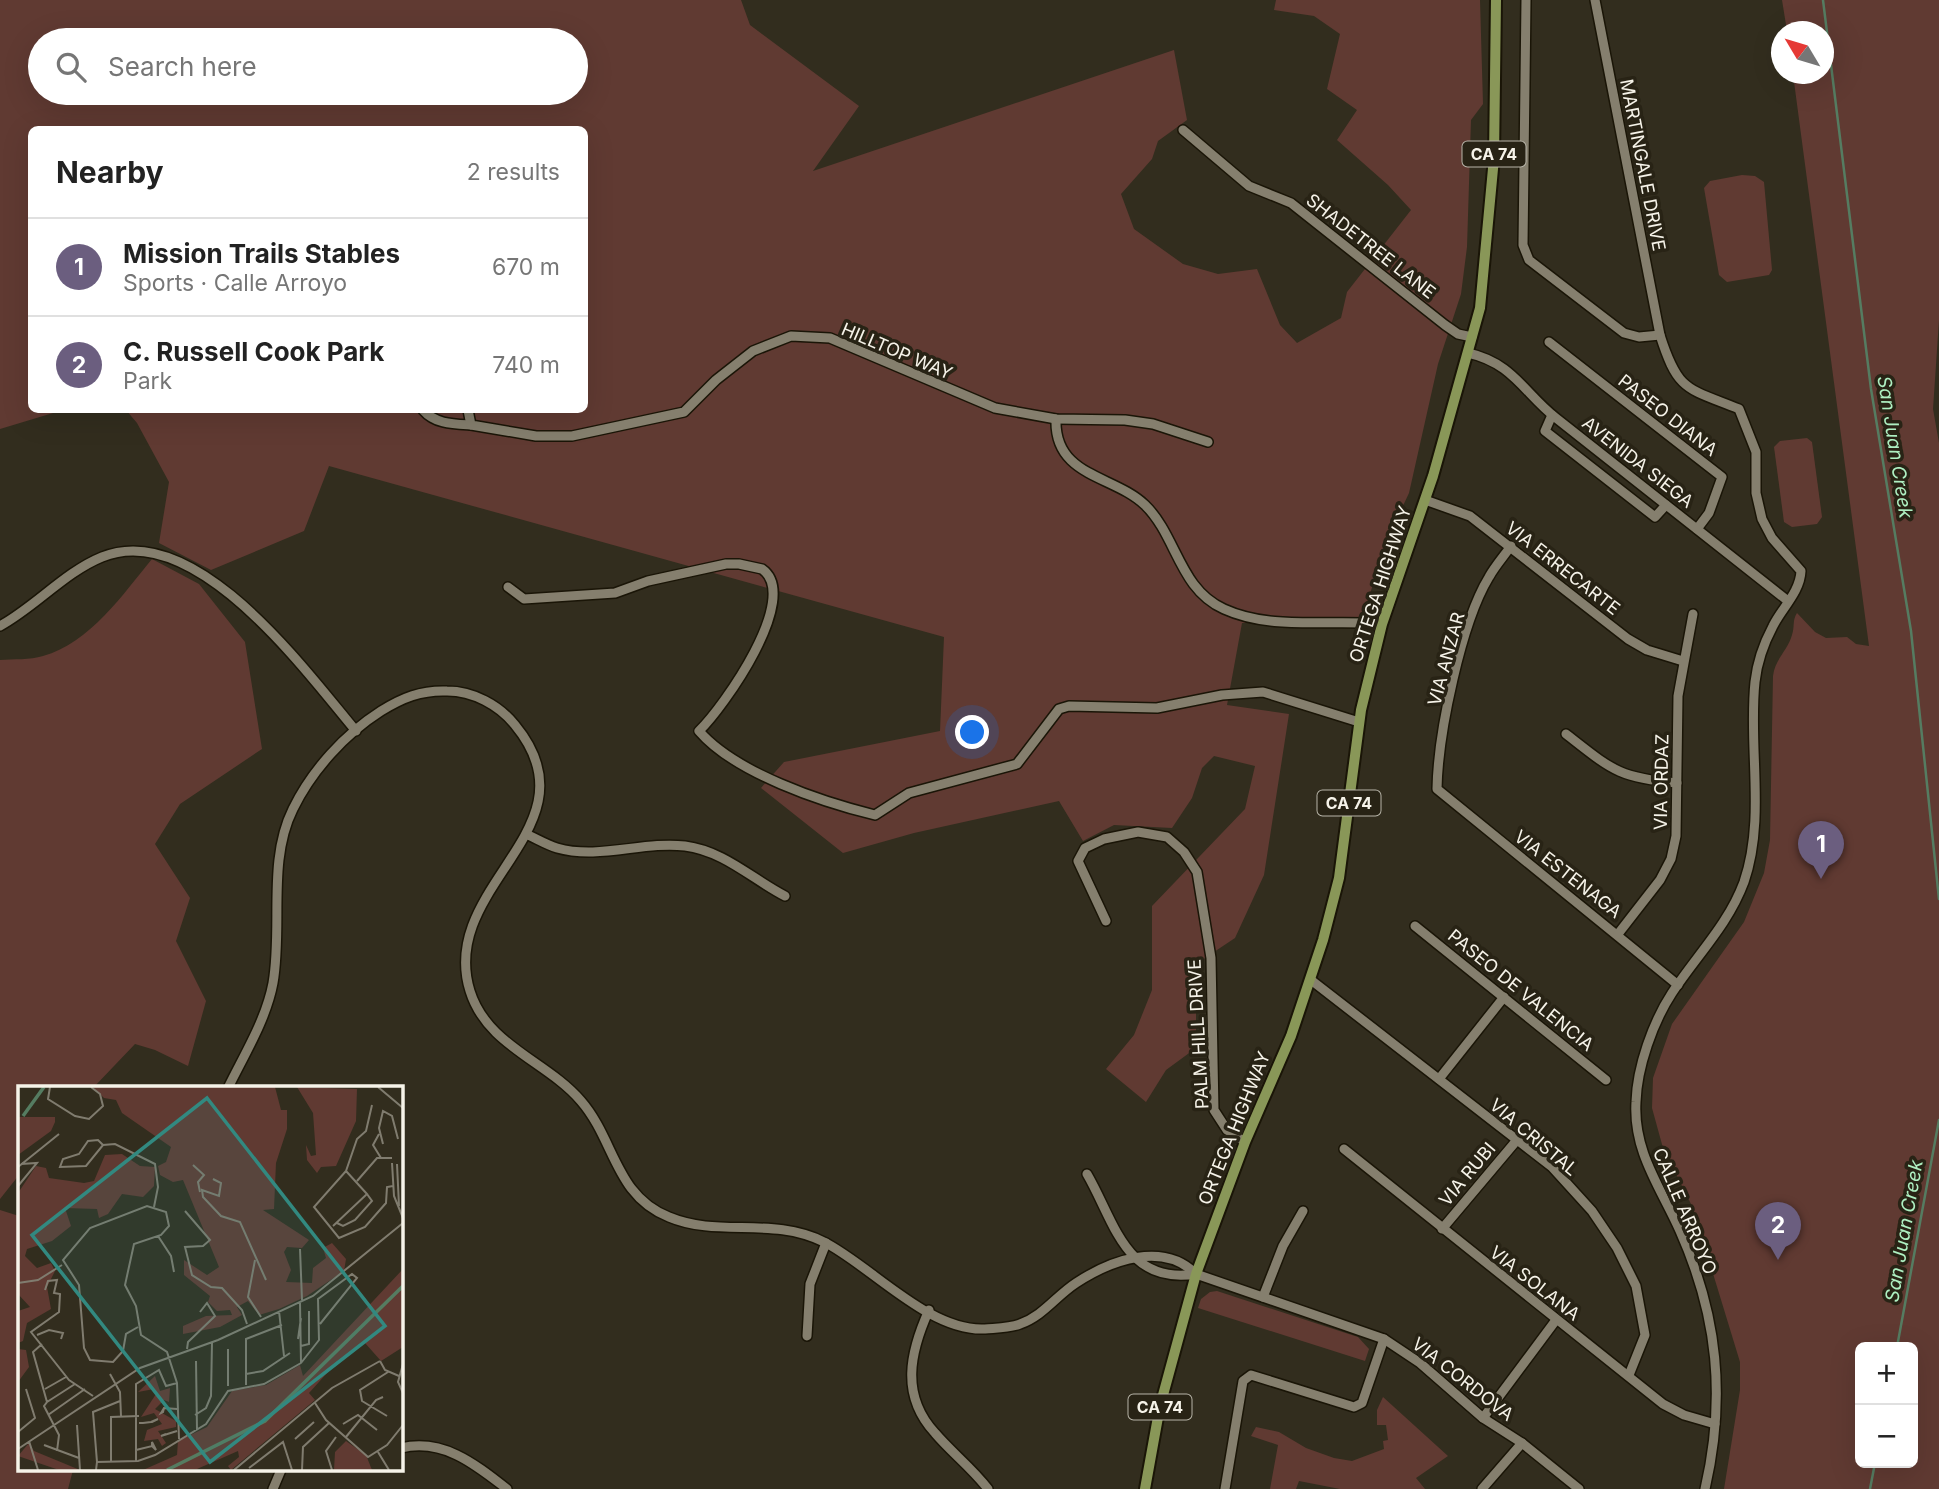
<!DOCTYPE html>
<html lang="en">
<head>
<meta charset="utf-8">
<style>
  :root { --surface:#fff; --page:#f2f2f2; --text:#222; --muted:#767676; --line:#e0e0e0; --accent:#6b5e7f }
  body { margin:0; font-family:Inter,sans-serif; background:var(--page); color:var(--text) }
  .controls { position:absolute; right:21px; bottom:21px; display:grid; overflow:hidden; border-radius:10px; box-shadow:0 7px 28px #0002 }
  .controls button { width:63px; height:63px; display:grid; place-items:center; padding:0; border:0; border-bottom:2px solid var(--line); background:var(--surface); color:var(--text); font:35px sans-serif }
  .compass { position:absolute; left:1771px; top:21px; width:63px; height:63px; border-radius:50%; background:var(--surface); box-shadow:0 7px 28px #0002; rotate:308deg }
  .you { position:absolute; left:973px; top:733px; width:24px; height:24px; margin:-18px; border:5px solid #fff; border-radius:50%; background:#1a73e8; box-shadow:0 0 0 10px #1a73e833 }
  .badge { display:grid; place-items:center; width:46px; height:46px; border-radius:50%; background:var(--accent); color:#fff; font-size:23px; font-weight:700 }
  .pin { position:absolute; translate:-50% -58px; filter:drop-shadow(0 2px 4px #0008) }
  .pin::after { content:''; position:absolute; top:37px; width:24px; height:21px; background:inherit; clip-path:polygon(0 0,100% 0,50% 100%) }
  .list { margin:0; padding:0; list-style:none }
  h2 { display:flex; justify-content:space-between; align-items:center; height:91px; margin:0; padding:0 28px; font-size:30px }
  h2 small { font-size:23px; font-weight:400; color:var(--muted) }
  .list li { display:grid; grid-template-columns:46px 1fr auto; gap:21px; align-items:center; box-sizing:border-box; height:98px; padding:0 28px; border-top:2px solid var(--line) }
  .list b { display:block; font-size:26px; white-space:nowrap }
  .list p { margin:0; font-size:23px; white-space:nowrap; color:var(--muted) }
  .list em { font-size:23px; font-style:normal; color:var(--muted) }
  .icon { flex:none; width:38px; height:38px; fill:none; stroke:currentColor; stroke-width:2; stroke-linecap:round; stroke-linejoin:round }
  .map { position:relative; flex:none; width:1939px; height:1489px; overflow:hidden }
  .search { position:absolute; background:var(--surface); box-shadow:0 7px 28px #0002; left:28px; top:28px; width:560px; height:77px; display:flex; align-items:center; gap:18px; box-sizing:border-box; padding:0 24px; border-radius:38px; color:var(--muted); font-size:26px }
  .panel { position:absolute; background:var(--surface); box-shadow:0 7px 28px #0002; left:28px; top:126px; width:560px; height:287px; border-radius:10px }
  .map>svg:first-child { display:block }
</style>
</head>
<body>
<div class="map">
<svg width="1939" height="1489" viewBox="0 0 1939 1489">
  <rect width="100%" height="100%" fill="#322d1e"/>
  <g fill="#603a32" fill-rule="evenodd">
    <path d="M0 0H741L750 25 859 106 813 171 1174 50 1187 120 1158 141 1152 159 1121 194 1134 229 1183 264 1218 274 1257 269 1280 325 1297 343 1341 318 1347 292 1411 210 1388 185 1337 140 1357 110 1327 89 1340 34 1314 16 1274 10 1276 0H1480L1483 104 1471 120 1467 247 1461 294 1438 364 1409 493 1386 542 1362 620 1242 623 1227 705 1289 714 1264 875 1235 938 1196 964V1048L1166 1070 1146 1102 1106 1069 1134 1035 1152 990V906L1245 809 1255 766 1214 756 1202 768 1192 798 1172 828 1114 825 1083 841 1059 801 914 833 843 853 761 788 784 762 940 731 944 637 329 466 304 531 211 570 159 543 169 482 137 423 126 410H584V130H32V410H63L0 429ZM40 40H576V93H40Z"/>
    <path d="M1782 0H1939V320L1933 409 1939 443V1489H1724L1740 1390V1362L1693 1208 1663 1148 1652 1108 1653 1078 1672 1024 1744 922 1764 873 1770 840 1773 676C1775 659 1788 650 1792 635 1795 626 1792 621 1797 613L1815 632 1826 638 1847 637 1856 644 1869 646 1793 74H1824V32L1787 31ZM1860 1347H1913V1463H1860Z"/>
    <polygon points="1742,175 1755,176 1764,182 1772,270 1769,275 1727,282 1719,275 1704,188 1710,181"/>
    <polygon points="1807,438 1812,442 1822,517 1817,524 1792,527 1784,522 1774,447 1780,441"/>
    <path d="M152 559 199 584 245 642 262 749 180 804 155 844 190 898 176 941 206 1001 188 1066 155 1050 135 1044 93 1088H19V1175L0 1199V660C14 659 30 660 43 656 90 643 123 594 152 559Z"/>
    <polygon points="0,1210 19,1216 19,1470 73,1470 68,1489 0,1489"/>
    <polygon points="1217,1291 1358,1337 1369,1349 1365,1361 1198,1308 1201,1299 1210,1292"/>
    <polygon points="1383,1397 1448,1456 1416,1478 1425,1489 1340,1489 1299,1481 1296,1489 1270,1489 1278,1445 1251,1436 1256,1427 1279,1432 1306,1448 1334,1458 1352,1461 1384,1449 1383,1441 1388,1440 1386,1425 1377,1425 1377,1410"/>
  </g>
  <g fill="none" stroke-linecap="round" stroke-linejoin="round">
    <g stroke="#557c61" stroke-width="2.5">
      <polyline points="1823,0 1871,389 1911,631 1939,899"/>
      <polyline points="1897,1347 1939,1120"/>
      <polyline points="1870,1489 1875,1463"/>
    </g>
    <g stroke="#1a1507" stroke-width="12">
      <g id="minor">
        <polyline points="1526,0 1523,245 1529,260 1624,333 1639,337 1660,335"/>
        <path d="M1595 0 1660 335C1678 392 1687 388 1739 409L1756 452V493L1762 519 1772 538 1801 571C1800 592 1782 608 1773 626 1764 643 1757 663 1755 682 1748 747 1766 818 1744 882 1728 925 1697 955 1672 993 1653 1022 1637 1067 1636 1102 1633 1152 1661 1188 1680 1231 1718 1316 1726 1398 1705 1489"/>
        <polyline points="1183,130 1249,186 1291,203 1445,325 1458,334 1472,337"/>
        <polyline points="1549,342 1722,477 1709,513 1697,529"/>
        <path d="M1468 353C1513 363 1524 393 1556 418 1633 479 1711 540 1788 601"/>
        <path d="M423 410C435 424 453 424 471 425"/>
        <polyline points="468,410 471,425 536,436 572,436 684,412 716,380 753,351 791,336 830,338 995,408 1056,419 1125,420 1153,424 1208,442"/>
        <polyline points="1552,415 1545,431 1655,517 1666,505"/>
        <path d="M1056 419C1054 477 1114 475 1145 505 1177 536 1179 589 1224 609 1272 631 1330 619 1382 624"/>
        <polyline points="1425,500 1470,516 1628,639 1647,650 1683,661"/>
        <path d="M1511 546C1504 556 1495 566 1489 577 1461 623 1438 734 1437 789L1678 985"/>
        <path d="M508 587 524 599 615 593 648 581 726 564H739L762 569C802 597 723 708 699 731 735 773 822 802 875 815L909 793 1017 764 1059 709 1069 706 1157 708 1222 695 1263 692 1359 722"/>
        <path d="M0 626C35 607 65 572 102 557 195 519 304 669 356 731"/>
        <path d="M1566 734C1611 769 1618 778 1677 783"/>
        <path d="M528 835C537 839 547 845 557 848 599 860 643 841 685 846 724 851 752 879 785 896"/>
        <polyline points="1106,921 1078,861 1085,848 1104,839 1138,832 1167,837 1184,852 1197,872 1211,958 1214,1110 1227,1130 1245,1142"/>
        <polyline points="1415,926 1606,1080"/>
        <polyline points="1618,934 1660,880 1671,859 1676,836 1678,696 1693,614"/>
        <polyline points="1311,980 1552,1167 1592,1211 1617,1248 1636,1286 1645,1335 1629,1375"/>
        <polyline points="1439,1079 1504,997"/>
        <path d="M228 1088C244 1055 266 1020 273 983 283 926 267 861 293 809 312 770 345 734 381 711 402 698 421 690 447 691 473 691 499 705 515 725 600 828 437 885 470 991 487 1046 547 1061 581 1101 615 1140 615 1196 669 1217 719 1238 772 1216 824 1242 870 1265 929 1332 985 1329 995 1328 1010 1328 1020 1324 1043 1316 1056 1296 1076 1283 1111 1260 1163 1241 1196 1274"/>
        <polyline points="1344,1149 1663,1404 1684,1415 1715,1424"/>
        <path d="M1087 1174C1115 1222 1125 1285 1196 1274L1384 1339 1420 1363 1483 1418 1522 1443 1579 1489"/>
        <polyline points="1442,1229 1517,1140"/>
        <polyline points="1263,1297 1283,1246 1303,1211"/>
        <path d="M929 1310C910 1352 900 1395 935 1433 952 1453 972 1468 988 1489"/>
        <polyline points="807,1336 810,1284 826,1243"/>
        <polyline points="1483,1418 1556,1320"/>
        <path d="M401 1448C443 1438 475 1464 507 1489"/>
        <polyline points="273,1489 281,1470"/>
        <polyline points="1225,1489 1243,1381 1251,1375 1354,1407 1362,1403 1384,1339"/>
        <polyline points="1482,1489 1522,1443"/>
      </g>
    </g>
    <g stroke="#1a1507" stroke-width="14">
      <polyline id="major" points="1145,1489 1160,1406 1196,1274 1245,1142 1291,1036 1323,940 1339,878 1361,710 1382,624 1433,476 1480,308 1494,158 1496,0"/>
    </g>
    <use href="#minor" stroke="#857f6e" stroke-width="9"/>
    <use href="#major" stroke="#899758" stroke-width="10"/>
  </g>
  <g text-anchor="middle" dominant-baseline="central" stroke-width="7" stroke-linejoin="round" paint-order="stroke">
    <g fill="#282315" stroke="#b8b5a9" stroke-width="2">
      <rect x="1462.5" y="141.5" width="63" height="25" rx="5"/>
      <rect x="1317.5" y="790.5" width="63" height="25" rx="5"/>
      <rect x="1128.5" y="1394.5" width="63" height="25" rx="5"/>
    </g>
    <g font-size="16" font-weight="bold" fill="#f6f3e9">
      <text x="1494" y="154">CA 74</text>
      <text x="1349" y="803">CA 74</text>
      <text x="1160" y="1407">CA 74</text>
    </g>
    <g font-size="18" fill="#f6f3e9" stroke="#282315">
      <text transform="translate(1643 165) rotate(79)">MARTINGALE DRIVE</text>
      <text transform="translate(1371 246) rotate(38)">SHADETREE LANE</text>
      <text transform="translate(897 351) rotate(23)">HILLTOP WAY</text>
      <text transform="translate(1668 415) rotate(38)">PASEO DIANA</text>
      <text transform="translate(1638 462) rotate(38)">AVENIDA SIEGA</text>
      <text transform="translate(1563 568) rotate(38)">VIA ERRECARTE</text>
      <text transform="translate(1380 584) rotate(-72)">ORTEGA HIGHWAY</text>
      <text transform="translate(1446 659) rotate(-75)">VIA ANZAR</text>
      <text transform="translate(1661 782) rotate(-89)">VIA ORDAZ</text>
      <text transform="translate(1568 874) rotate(38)">VIA ESTENAGA</text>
      <text transform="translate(1521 990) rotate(39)">PASEO DE VALENCIA</text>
      <text transform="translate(1198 1034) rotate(-93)">PALM HILL DRIVE</text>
      <text transform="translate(1234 1128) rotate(-68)">ORTEGA HIGHWAY</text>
      <text transform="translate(1534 1137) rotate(40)">VIA CRISTAL</text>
      <text transform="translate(1467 1174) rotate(-50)">VIA RUBI</text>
      <text transform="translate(1685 1211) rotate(67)">CALLE ARROYO</text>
      <text transform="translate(1535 1283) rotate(38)">VIA SOLANA</text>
      <text transform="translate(1463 1379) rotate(38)">VIA CORDOVA</text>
    </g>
    <g font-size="19" font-style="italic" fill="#aff0c2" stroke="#282315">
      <text transform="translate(1895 447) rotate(81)">San Juan Creek</text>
      <text transform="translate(1904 1231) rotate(-80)">San Juan Creek</text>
    </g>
  </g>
  <g transform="translate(18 1086)">
    <rect width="385" height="385" fill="#322d1e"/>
    <path d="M75 1H257L263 24H269V43L258 77 256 123 245 124 291 154 284 162 269 161 266 166 273 184 268 196 294 197 295 182 308 172 305 162 314 157 328 173 326 185 289 210 261 223 241 229 230 215 219 221 224 229 202 241 165 248V240L188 230 214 229 212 224 199 225 190 216 192 210 166 189V174L189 189 201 181 165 94 155 96 142 89 140 80 148 76 153 61 104 27 98 14 86 12ZM279 1 339 3 338 35 318 80 303 81 299 87 289 74 288 59 293 70 298 69 295 27ZM0 31H37V36L33 45 0 69ZM104 68 122 80 137 81 136 100 125 111 104 108 90 128 81 132 79 123 47 122 53 140 34 155 9 163 7 170 19 182 33 177 37 185 29 201 33 223 9 237 5 255 0 257V225L12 221 0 208V107L18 80 28 82 31 92 66 97 76 95 87 69ZM385 183V261L363 275 347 257 319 276 291 307 297 314 213 384 210 380 221 371 220 365 179 383 125 384 159 369 160 355 189 341 214 305 248 299 282 279 285 290ZM0 263 8 264 11 281 0 296ZM137 290 142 305 152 302 151 316 146 314 137 323 158 335V341L140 345 148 357 144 360 140 353 126 355 129 344 144 338 136 327 123 331 138 308 136 303 120 306ZM328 355 348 369 354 384H316L317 366ZM11 357 16 365 62 384H41L0 370Z" fill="#603a32"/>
    <path fill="none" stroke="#557c61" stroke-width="3.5" d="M5 30 26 1M149 384 247 335 385 200"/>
    <path fill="none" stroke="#807c6f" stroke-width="2" d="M32 1 30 13 57 30 71 33 85 20 82 8 73 1M360 1 385 22M361 48 355 59 363 72M365 58 361 42 365 25 374 30 380 53M85 59 80 54 70 55 61 68 45 73 42 81 68 80 85 59 97 58 137 78 140 101 136 121M374 77 376 110 385 132M379 78 381 120M175 79 186 89 180 96 182 106M0 81 41 48M328 85 296 121 321 152 347 141 368 117 369 101 375 100M328 85 339 53 348 45 354 19M195 93 203 97 201 110 184 104 185 111 203 130 222 136 248 194M339 95 359 72H374M0 100 19 77 3 78M167 125 192 154 185 160 167 161 174 189 193 201 204 202 224 224 229 238M319 137 325 140 337 134 354 115 349 108M315 140 349 108 328 85M140 150 153 170 156 186M282 163 284 214M237 174 230 211 243 231M0 197 20 194 44 179M27 204 30 195 39 194 36 207 42 208 41 226 13 246 51 294 75 310M282 217 283 277M261 225 266 270M120 241 108 248 105 265 95 276 72 274 66 262 61 199 45 174 72 142 129 120 148 126 151 140 143 149 116 158 107 199 118 220 123 249 149 266 159 297 161 353M19 249 31 244 45 247 43 253M280 253 283 232M24 258 15 266 29 316 26 320 41 349 39 365M283 260 291 258V225M169 263 170 256 197 230 189 217 182 226M178 275 179 344M362 275 367 284 381 290M283 277 301 254 300 213 334 188 339 192 302 238M385 278 380 296 385 307M92 288 102 306 103 330M228 288 245 285 272 267M228 299V253L264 239M210 300V263M27 303 48 291M29 316 57 298M297 317 308 334 350 371 369 359 385 339M146 322 143 327 145 326 146 322 159 323M30 329 67 303M177 329 188 322 193 310 194 256M369 330 344 315 342 304 370 286M121 337H125L133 336H134L140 333 133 336M325 338 340 329 359 344M59 339 62 384M0 346 17 332 8 303M148 348 143 350 159 345M328 351 358 314 365 311M277 353 296 336M11 355 20 384M26 359 61 372M0 363 122 282 200 254 295 210 385 137M118 364 134 360 138 364 134 356V360M360 366 371 384M118 375V298L141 284 148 300 159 297M79 376 75 326 102 315M93 376V331L121 330M231 382 265 356 274 384M78 384 79 376 120 375 137 369 188 338 210 305 246 298 283 277M216 384 314 302 362 275M284 384 285 361 311 337M314 384 308 365 318 351"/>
    <path fill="#328980" fill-opacity="0.15" stroke="#328980" stroke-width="3.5" d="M189 12 367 240 192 376 14 149Z"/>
    <rect width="385" height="385" fill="none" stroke="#f6f3e9" stroke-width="3.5"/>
  </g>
</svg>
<div class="controls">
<button>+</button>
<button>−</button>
</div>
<svg class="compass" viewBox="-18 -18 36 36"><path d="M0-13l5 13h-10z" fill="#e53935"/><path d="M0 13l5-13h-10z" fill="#767676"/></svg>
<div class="you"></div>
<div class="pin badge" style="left:1821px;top:879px">1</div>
<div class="pin badge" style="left:1778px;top:1260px">2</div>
<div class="search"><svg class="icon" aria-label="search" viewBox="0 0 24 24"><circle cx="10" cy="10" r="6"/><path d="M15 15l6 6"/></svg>Search here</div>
<section class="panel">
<h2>Nearby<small>2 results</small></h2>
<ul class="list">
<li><span class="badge">1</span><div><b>Mission Trails Stables</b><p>Sports · Calle Arroyo</p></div><em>670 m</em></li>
<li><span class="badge">2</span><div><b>C. Russell Cook Park</b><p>Park</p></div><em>740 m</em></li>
</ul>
</section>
</div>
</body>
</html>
